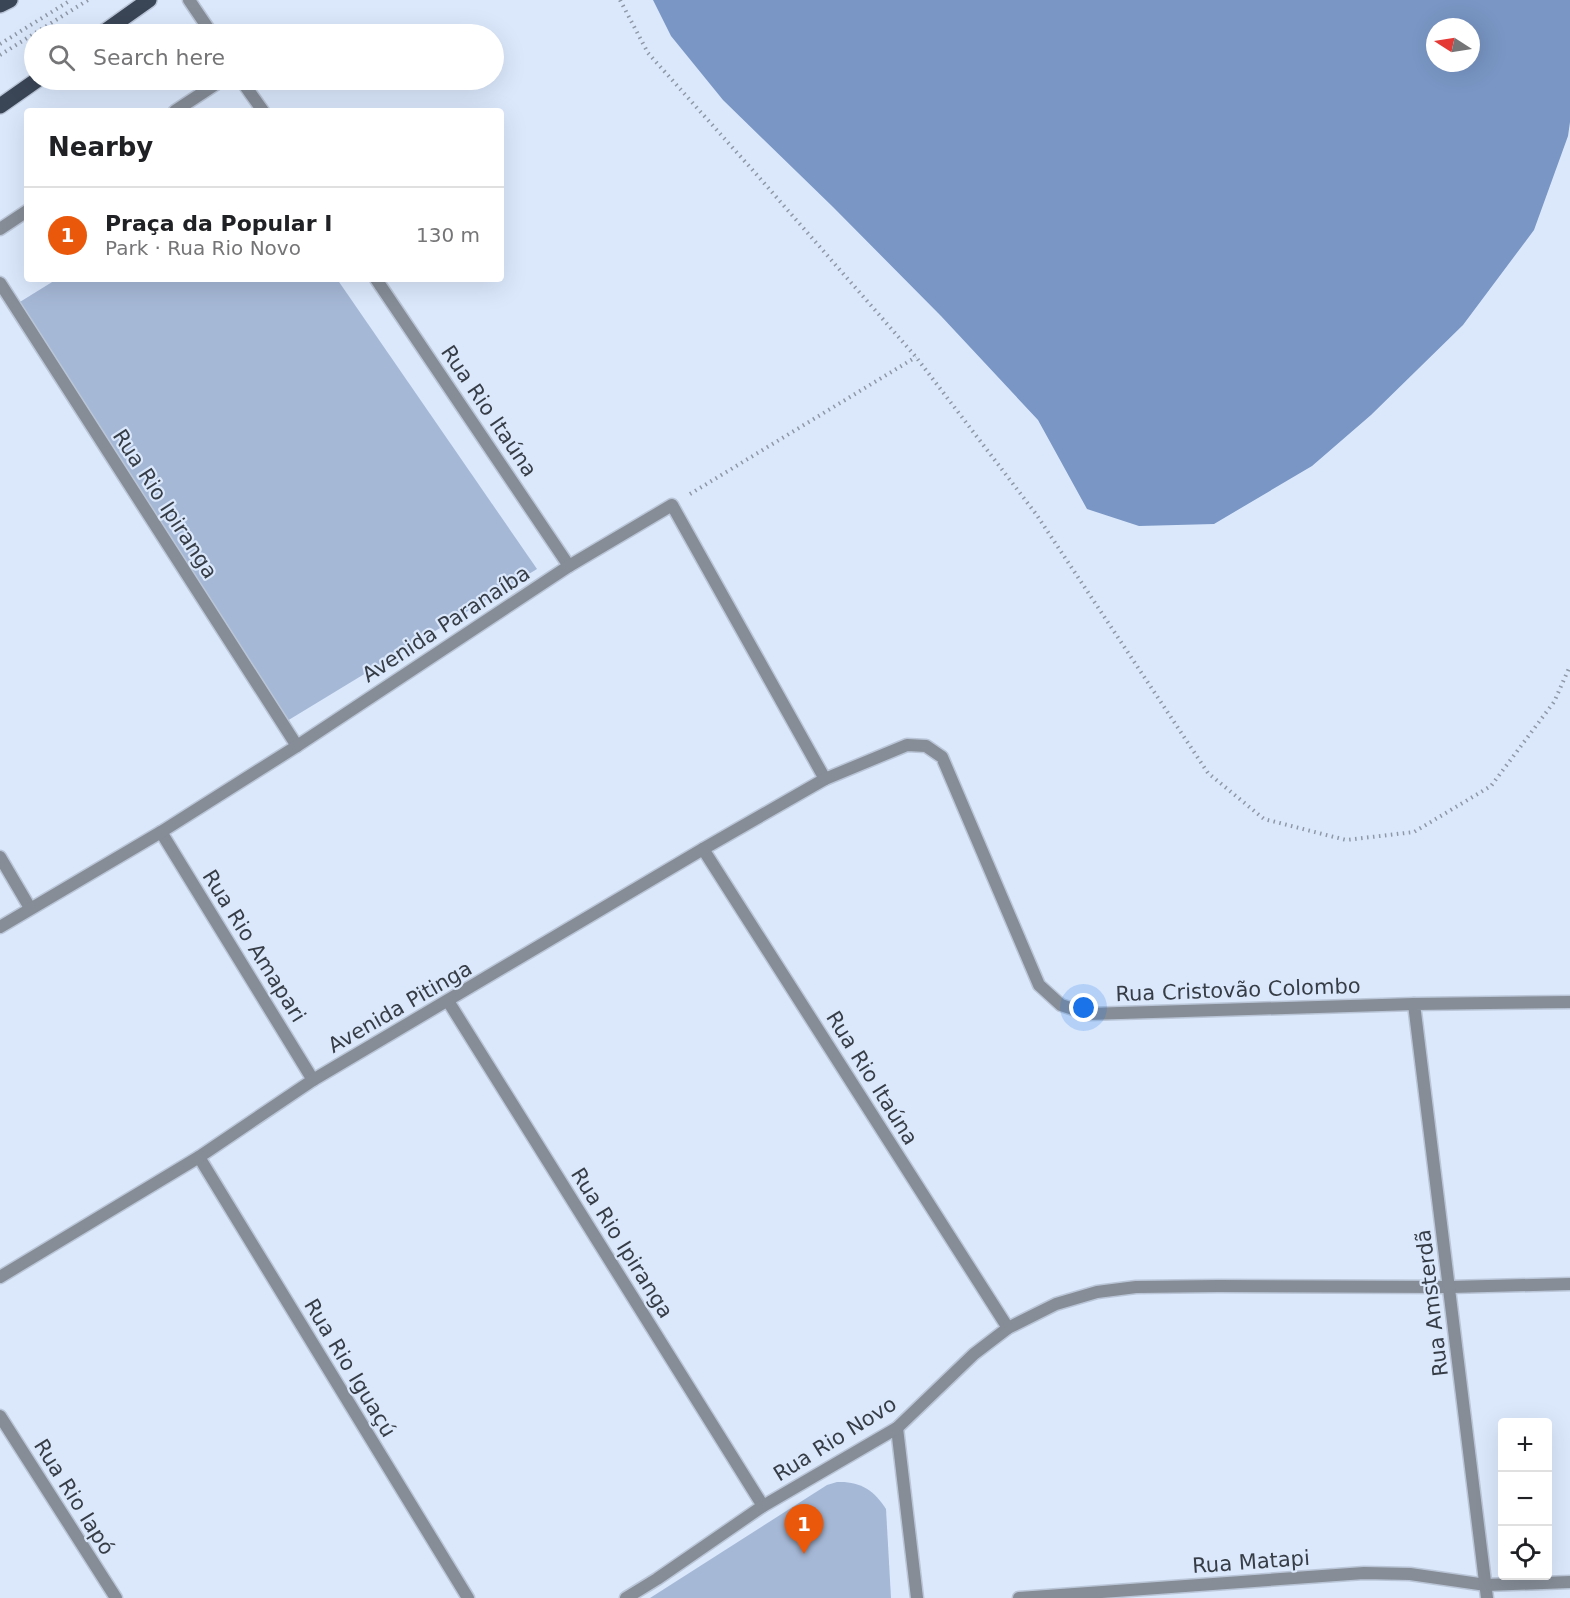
<!DOCTYPE html>
<html lang="en">
<head>
<meta charset="utf-8">
<style>
  :root { --surface:#fff; --page:#f6f6f6; --text:#202124; --muted:#757577; --line:#e0e0e0; --accent:#ea580c }
  body { margin:0; font-family:"DejaVu Sans",sans-serif; background:var(--page); color:var(--text) }
  .controls { position:absolute; right:18px; bottom:18px; display:grid; overflow:hidden; border-radius:6px; box-shadow:0 6px 24px #0002 }
  .controls button { width:54px; height:54px; display:grid; place-items:center; padding:0; border:0; border-bottom:2px solid var(--line); background:var(--surface); color:var(--text); font:30px sans-serif }
  .compass { position:absolute; left:1426px; top:18px; width:54px; height:54px; border-radius:50%; background:var(--surface); box-shadow:0 6px 24px #0002; rotate:282deg }
  .you { position:absolute; left:1084px; top:1008px; width:21px; height:21px; margin:-15px; border:4px solid #fff; border-radius:50%; background:#1a73e8; box-shadow:0 0 0 9px #1a73e833 }
  .badge { display:grid; place-items:center; width:39px; height:39px; border-radius:50%; background:var(--accent); color:#fff; font-size:20px; font-weight:700 }
  .pin { position:absolute; translate:-50% -50px; filter:drop-shadow(0 2px 3px #0008) }
  .pin::after { content:''; position:absolute; top:32px; width:21px; height:18px; background:inherit; clip-path:polygon(0 0,100% 0,50% 100%) }
  .list { margin:0; padding:0; list-style:none }
  h2 { display:flex; justify-content:space-between; align-items:center; height:78px; margin:0; padding:0 24px; font-size:26px }
  h2 small { font-size:20px; font-weight:400; color:var(--muted) }
  .list li { display:grid; grid-template-columns:39px 1fr auto; gap:18px; align-items:center; box-sizing:border-box; height:96px; padding:0 24px; border-top:2px solid var(--line) }
  .list b { display:block; font-size:22px; white-space:nowrap }
  .list p { margin:0; font-size:20px; white-space:nowrap; color:var(--muted) }
  .list em { font-size:20px; font-style:normal; color:var(--muted) }
  .icon { flex:none; width:33px; height:33px; fill:none; stroke:currentColor; stroke-width:2; stroke-linecap:round; stroke-linejoin:round }
  .map { position:relative; flex:none; width:1570px; height:1598px; overflow:hidden }
  .search { position:absolute; background:var(--surface); box-shadow:0 6px 24px #0002; left:24px; top:24px; width:480px; height:66px; display:flex; align-items:center; gap:15px; box-sizing:border-box; padding:0 21px; border-radius:33px; color:var(--muted); font-size:22px }
  .panel { position:absolute; background:var(--surface); box-shadow:0 6px 24px #0002; left:24px; top:108px; width:480px; height:174px; border-radius:6px }
  .map>svg:first-child { display:block }
</style>
</head>
<body>
<div class="map">
<svg width="1570" height="1598" viewBox="0 0 1570 1598">
  <rect width="100%" height="100%" fill="#dbe8fc"/>
  <g fill="#a5b8d6">
    <polygon points="57,279 337,279 537,569 287,721 15,305"/>
    <path d="M837 1482C860 1481 874 1490 886 1509L891 1598H650L827 1485Z"/>
  </g>
  <path fill="#7996c4" fill-rule="evenodd" d="M653 0H1570V122L1568 136 1534 230 1463 325 1371 415 1312 466 1214 524 1139 526 1087 509 1038 420 941 316 833 207 723 100 671 36ZM1435 27H1471V63H1435Z"/>
  <g fill="none" stroke-linecap="round" stroke-linejoin="round">
    <g stroke="#bac6d8" stroke-width="15">
      <g id="minor">
        <polyline points="189,0 212,34"/>
        <polyline points="241,80 263,111"/>
        <polyline points="175,111 222,80"/>
        <polyline points="0,229 27,211"/>
        <polyline points="376,279 569,566"/>
        <polyline points="0,283 297,746"/>
        <polyline points="161,832 313,1080"/>
        <polyline points="703,849 1008,1328"/>
        <polyline points="0,857 30,908"/>
        <polyline points="0,927 161,832 297,746 569,566 672,505 825,779"/>
        <polyline points="448,1001 763,1506"/>
        <polyline points="199,1157 468,1598"/>
        <polyline points="0,1277 199,1157 313,1080 703,849 825,779 907,745 926,746 942,757 1039,985 1061,1005 1088,1014 1414,1004"/>
        <polyline points="0,1416 116,1598"/>
        <polyline points="897,1428 917,1598"/>
        <polyline points="626,1598 657,1579 763,1506 897,1428 974,1354 1008,1328 1056,1304 1097,1292 1136,1287 1218,1286 1450,1287 1570,1284"/>
        <polyline points="1019,1598 1364,1573 1410,1574 1486,1585 1570,1582"/>
      </g>
    </g>
    <g stroke="#bac6d8" stroke-width="15">
      <polyline id="tertiary" points="1487,1598 1414,1004 1570,1002"/>
    </g>
    <g stroke="#bac6d8" stroke-width="18">
      <g id="primary">
        <polyline points="0,5 10,0"/>
        <polyline points="101,34 149,0"/>
        <polyline points="0,106 37,80"/>
      </g>
    </g>
    <g stroke="#8e98a7" stroke-width="4" stroke-dasharray="1.5 4.5" stroke-linecap="butt">
      <polyline points="620,0 648,53 757,175 916,357 1036,514 1208,773 1264,819 1346,840 1414,832 1491,786 1554,702 1570,666"/>
      <polyline points="0,44 71,0"/>
      <polyline points="0,55 88,0"/>
      <polyline points="690,494 916,357"/>
    </g>
    <use href="#minor" stroke="#868d97" stroke-width="12"/>
    <use href="#tertiary" stroke="#868d97" stroke-width="12"/>
    <use href="#primary" stroke="#3a4556" stroke-width="15"/>
  </g>
  <g text-anchor="middle" dominant-baseline="central" stroke-width="4.5" stroke-linejoin="round" paint-order="stroke">
    <g font-size="21" fill="#363d46" stroke="#dbe8fc">
      <text transform="translate(489 411) rotate(56)">Rua Rio Itaúna</text>
      <text transform="translate(165 504) rotate(57)">Rua Rio Ipiranga</text>
      <text transform="translate(446 624) rotate(-33)">Avenida Paranaíba</text>
      <text transform="translate(254 946) rotate(58)">Rua Rio Amapari</text>
      <text transform="translate(1238 990) rotate(-2)">Rua Cristovão Colombo</text>
      <text transform="translate(400 1007) rotate(-30)">Avenida Pitinga</text>
      <text transform="translate(872 1078) rotate(58)">Rua Rio Itaúna</text>
      <text transform="translate(622 1243) rotate(58)">Rua Rio Ipiranga</text>
      <text transform="translate(1432 1303) rotate(-97)">Rua Amsterdã</text>
      <text transform="translate(350 1368) rotate(59)">Rua Rio Iguaçú</text>
      <text transform="translate(835 1439) rotate(-32)">Rua Rio Novo</text>
      <text transform="translate(74 1497) rotate(58)">Rua Rio Iapó</text>
      <text transform="translate(1251 1562) rotate(-4)">Rua Matapi</text>
    </g>
  </g>
</svg>
<div class="controls">
<button>+</button>
<button>−</button>
<button><svg class="icon" aria-label="locate" viewBox="0 0 24 24"><circle cx="12" cy="12" r="6"/><path d="M12 2v4M12 18v4M2 12h4M18 12h4"/></svg></button>
</div>
<svg class="compass" viewBox="-18 -18 36 36"><path d="M0-13l5 13h-10z" fill="#e53935"/><path d="M0 13l5-13h-10z" fill="#757577"/></svg>
<div class="you"></div>
<div class="pin badge" style="left:804px;top:1554px">1</div>
<div class="search"><svg class="icon" aria-label="search" viewBox="0 0 24 24"><circle cx="10" cy="10" r="6"/><path d="M15 15l6 6"/></svg>Search here</div>
<section class="panel">
<h2>Nearby<small></small></h2>
<ul class="list">
<li><span class="badge">1</span><div><b>Praça da Popular I</b><p>Park · Rua Rio Novo</p></div><em>130 m</em></li>
</ul>
</section>
</div>
</body>
</html>
